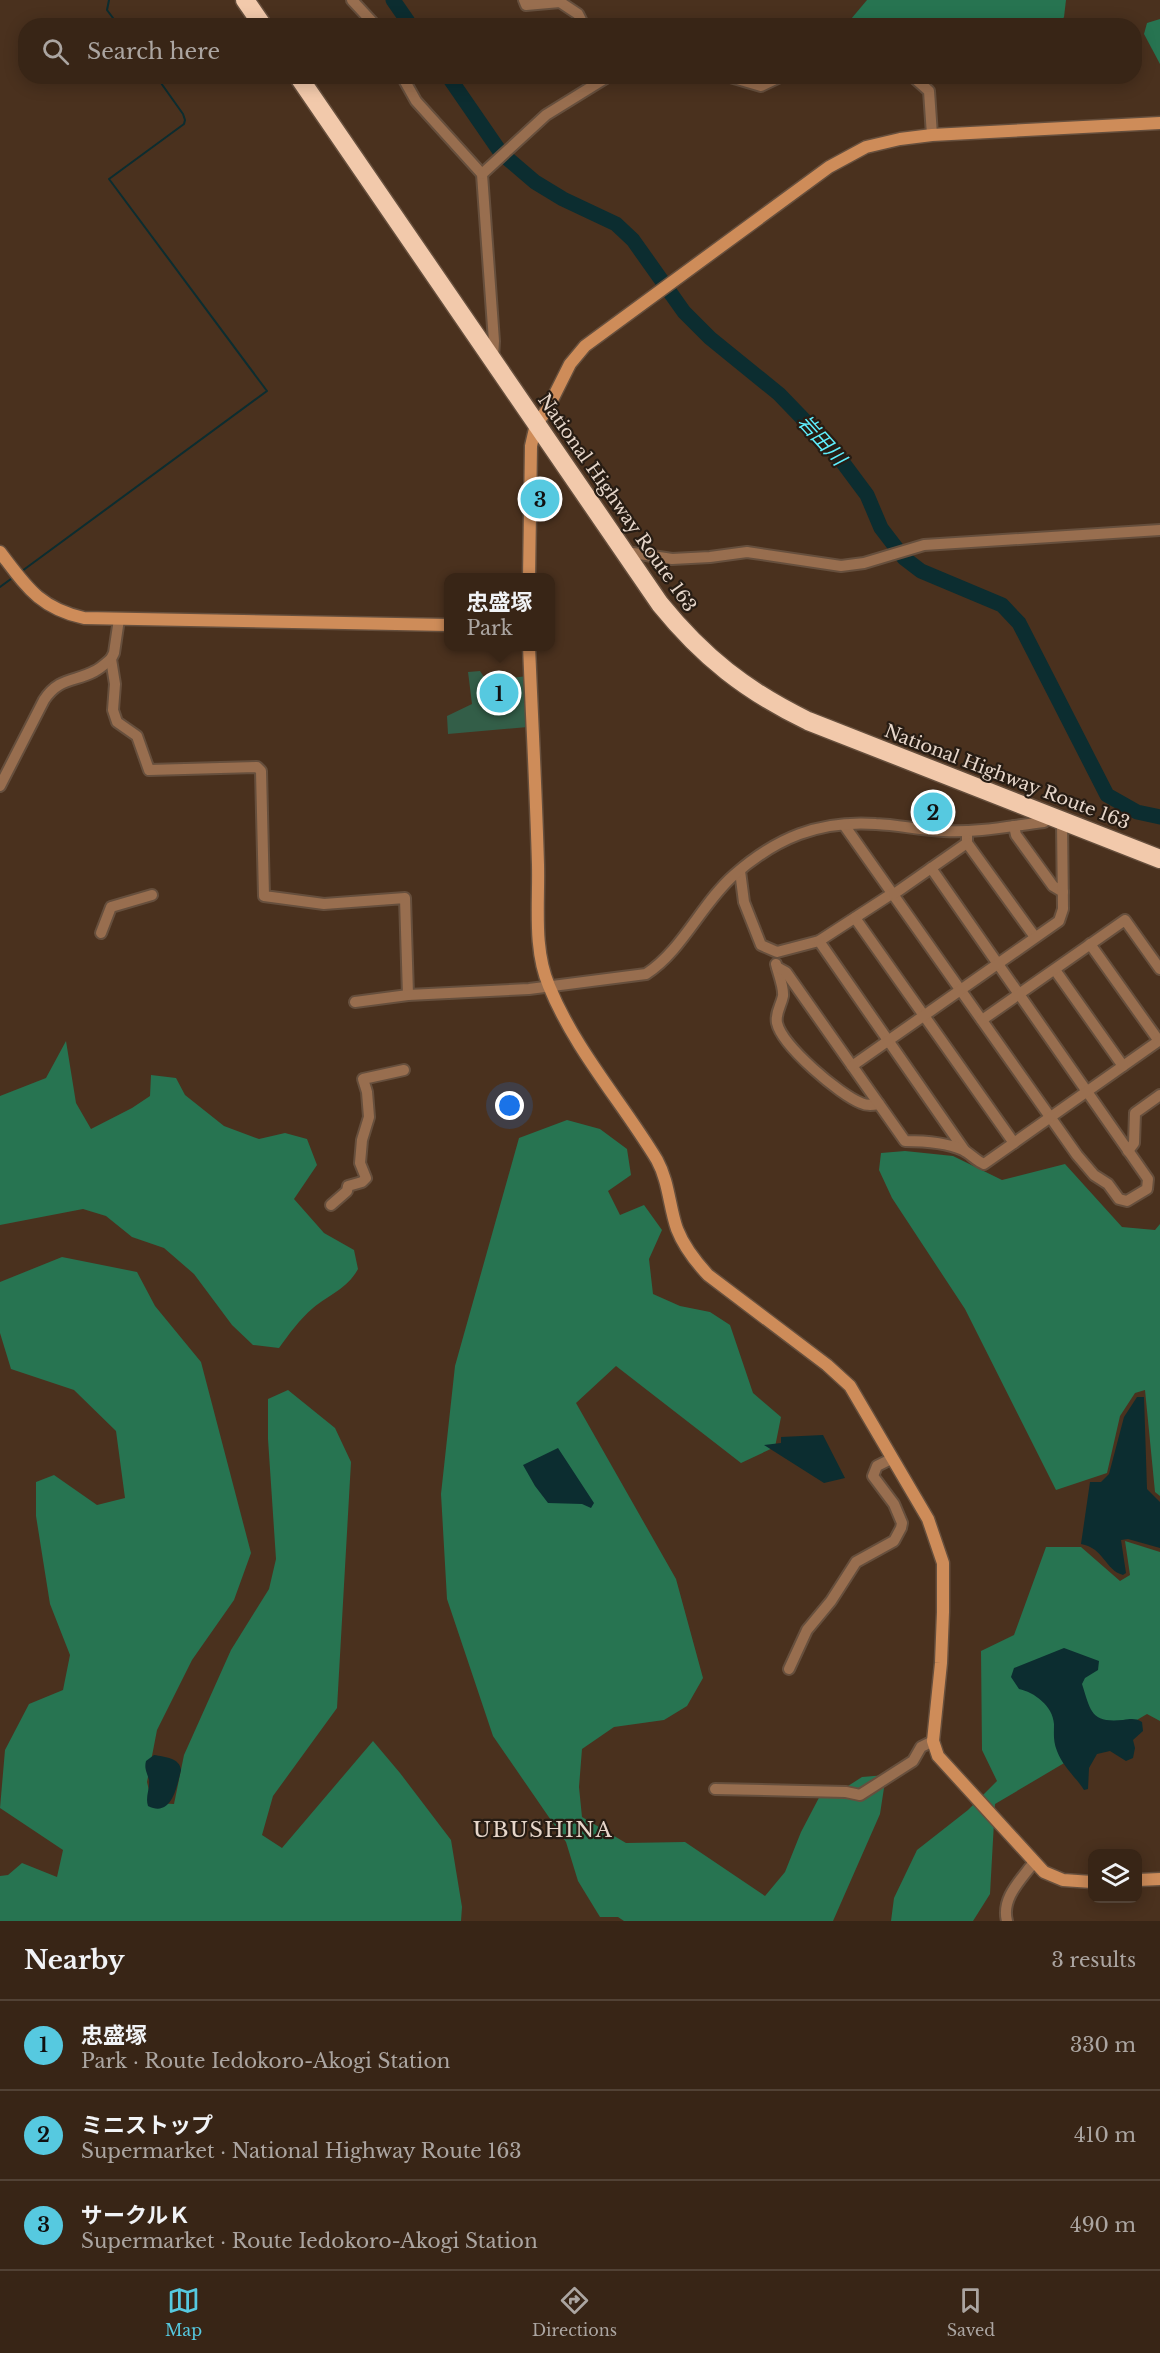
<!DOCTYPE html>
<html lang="en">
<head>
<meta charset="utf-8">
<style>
  :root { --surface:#382516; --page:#433123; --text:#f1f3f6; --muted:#aba5a1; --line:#524235; --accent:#56c9e0 }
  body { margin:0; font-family:"Libre Baskerville","Noto Sans JP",serif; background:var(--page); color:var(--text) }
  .controls { position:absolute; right:18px; bottom:18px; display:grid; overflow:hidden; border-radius:12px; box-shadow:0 3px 15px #0003 }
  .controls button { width:54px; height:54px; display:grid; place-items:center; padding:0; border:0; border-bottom:2px solid var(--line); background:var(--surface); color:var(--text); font:30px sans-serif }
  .you { position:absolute; left:510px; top:1106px; width:21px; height:21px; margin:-15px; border:4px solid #fff; border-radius:50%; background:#1a73e8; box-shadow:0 0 0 9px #1a73e833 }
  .badge { display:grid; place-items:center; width:39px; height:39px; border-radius:50%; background:var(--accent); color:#111; font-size:20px; font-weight:700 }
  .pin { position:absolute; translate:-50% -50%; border:3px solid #fff; box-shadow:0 2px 6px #0006 }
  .popup { position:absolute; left:444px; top:573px; width:111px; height:78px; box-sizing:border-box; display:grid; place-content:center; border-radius:12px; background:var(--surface); filter:drop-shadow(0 2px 4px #0005); font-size:20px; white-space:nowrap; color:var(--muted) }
  .popup b { font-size:22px; color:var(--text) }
  .popup::after { content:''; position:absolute; left:50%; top:100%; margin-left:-12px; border:12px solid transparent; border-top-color:var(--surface) }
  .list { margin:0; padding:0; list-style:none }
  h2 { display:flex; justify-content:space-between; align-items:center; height:78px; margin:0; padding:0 24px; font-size:26px }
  h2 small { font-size:20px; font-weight:400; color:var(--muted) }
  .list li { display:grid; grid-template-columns:39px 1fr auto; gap:18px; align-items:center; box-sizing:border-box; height:90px; padding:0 24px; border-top:2px solid var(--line) }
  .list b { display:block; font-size:22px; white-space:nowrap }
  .list p { margin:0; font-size:20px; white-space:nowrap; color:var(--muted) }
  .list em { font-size:20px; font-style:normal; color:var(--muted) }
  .icon { flex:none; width:33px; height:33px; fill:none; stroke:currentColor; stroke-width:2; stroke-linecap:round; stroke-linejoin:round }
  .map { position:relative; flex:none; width:1160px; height:1921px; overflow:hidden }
  .search { position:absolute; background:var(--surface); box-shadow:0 3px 15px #0003; left:18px; right:18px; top:18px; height:66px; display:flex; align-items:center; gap:15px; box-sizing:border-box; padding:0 21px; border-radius:24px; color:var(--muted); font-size:22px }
  .sheet { height:348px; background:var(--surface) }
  nav { display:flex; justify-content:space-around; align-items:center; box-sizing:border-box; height:84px; border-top:2px solid var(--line); background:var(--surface); font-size:16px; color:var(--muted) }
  nav a { display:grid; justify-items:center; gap:3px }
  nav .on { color:var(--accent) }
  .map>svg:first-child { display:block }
</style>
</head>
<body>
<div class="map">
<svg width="1160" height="1921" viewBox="0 0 1160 1921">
  <rect width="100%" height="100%" fill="#4a311e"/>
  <polygon fill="#335e48" points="480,671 486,680 490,681 527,676 528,727 448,734 447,716 472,704 468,672"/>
  <g fill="#277451">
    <polygon points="867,0 1066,0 1064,17 1059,25 846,25"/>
    <polygon points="1160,19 1160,64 1144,34 1147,23"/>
    <path d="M66 1041 76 1103 91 1129 132 1108 150 1096 151 1075 176 1078 185 1095 224 1126 259 1139 285 1133 307 1139 317 1165 294 1199 324 1233 354 1250 358 1269C347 1289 330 1294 313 1308 300 1319 289 1334 279 1348L253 1345 232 1325 194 1274 164 1248 132 1237 106 1216 83 1209 0 1225V1096L46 1078Z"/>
    <polygon points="567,1120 600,1129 627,1149 631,1175 608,1191 620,1215 644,1205 662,1230 649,1259 653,1294 680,1306 710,1312 730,1325 753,1393 781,1417 775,1447 741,1463 616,1366 576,1403 676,1579 703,1678 687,1706 664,1720 614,1727 582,1749 579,1787 582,1817 626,1843 685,1842 765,1896 785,1872 801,1832 823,1790 848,1786 862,1777 886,1775 880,1814 833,1921 624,1921 618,1917 600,1917 578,1881 566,1842 493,1736 447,1599 441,1494 455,1366 519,1138"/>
    <polygon points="905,1151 953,1156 1002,1180 1065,1164 1122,1227 1155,1230 1160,1224 1160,1496 1155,1492 1145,1390 1135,1393 1120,1416 1107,1473 1056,1490 965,1309 892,1198 879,1170 881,1153"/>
    <polygon points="62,1257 137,1272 155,1306 201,1362 251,1553 234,1600 192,1660 157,1730 147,1782 152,1803 174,1804 184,1755 231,1650 269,1589 276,1559 268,1439 268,1399 288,1390 335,1428 351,1462 337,1708 273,1796 262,1835 282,1848 373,1741 400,1773 451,1840 462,1907 461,1921 0,1921 0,1876 8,1875 22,1863 57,1877 63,1850 0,1808 5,1750 29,1704 63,1690 70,1655 50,1604 36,1516 36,1482 54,1475 97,1505 125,1498 116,1431 74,1390 11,1369 0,1333 0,1282"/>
    <polygon points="1125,1541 1160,1552 1160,1721 1147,1714 995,1804 990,1894 973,1921 891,1921 894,1898 917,1850 968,1810 997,1781 982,1750 981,1651 1014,1635 1046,1547 1081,1547 1120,1581 1130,1575"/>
  </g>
  <g fill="#0c2d30">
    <path d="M1137 1397H1144L1147 1489 1160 1502V1548L1128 1539 1121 1540 1126 1573 1123 1575C1105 1570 1104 1548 1081 1544L1090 1482H1101L1109 1474 1124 1417Z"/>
    <polygon points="823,1435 845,1478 824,1483 764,1445 781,1443 781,1437"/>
    <polygon points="558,1448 594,1503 591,1508 582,1504 548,1503 535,1486 523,1465"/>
    <path d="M1064 1648 1099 1661 1098 1670 1085 1678 1082 1684C1091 1712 1091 1723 1123 1720 1131 1719 1135 1718 1142 1722L1143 1731 1133 1740 1135 1748 1133 1758 1126 1761 1110 1751 1097 1754 1089 1768 1088 1789 1084 1790C1075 1776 1063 1767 1057 1751 1053 1741 1054 1734 1054 1724 1053 1706 1034 1692 1019 1689L1011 1677 1014 1668Z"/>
    <path d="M154 1755C165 1757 180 1758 181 1770 177 1786 172 1818 148 1806 145 1797 150 1789 149 1780 147 1772 144 1769 146 1761Z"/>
  </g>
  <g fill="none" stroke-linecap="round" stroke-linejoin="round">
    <g stroke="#0c2d30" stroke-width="2">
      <polyline points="109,0 107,10 119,26"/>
      <polyline points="22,571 267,391 109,179 184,124 185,120 183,114 156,76"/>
      <polyline points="0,587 15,576"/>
    </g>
    <g stroke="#0c2d30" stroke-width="15">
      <polyline points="393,0 411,26"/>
      <polyline points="448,76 501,153 535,182 563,199 616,224 633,240 684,312 710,338 779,394 835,452 867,495 881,528 904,558 921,571 1002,605 1019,623 1107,795 1137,812 1160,817"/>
    </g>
    <g stroke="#664f3d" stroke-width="14">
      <g id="street">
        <polyline points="352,0 376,26"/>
        <polyline points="524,0 526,5 560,2 578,14 584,26"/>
        <polyline points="402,76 416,101 482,174 494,341 493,358"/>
        <polyline points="727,76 761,86 782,76"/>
        <polyline points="912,76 929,91 932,135"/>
        <polyline points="482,174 546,115 609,76"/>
        <polyline points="627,555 633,553 672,559 710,557 747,552 841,566 864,563 924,545 1160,530"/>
        <polyline points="119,619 114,653 111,659 115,684 113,710 117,722 137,736 149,770 257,767 261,771 264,896 324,904 405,898 408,995"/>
        <path d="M0 786 44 700C59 677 75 682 95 671 101 668 106 663 111 659"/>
        <polyline points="844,825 1077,1155 1094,1175 1108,1184 1119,1199 1127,1201 1147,1189 1148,1179 931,868"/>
        <polyline points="1014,826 1016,835 1053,886 1063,892"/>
        <polyline points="967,831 967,843 1035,937"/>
        <polyline points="740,871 744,902 761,945 777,952 819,941 893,893"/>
        <polyline points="894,894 967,843"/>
        <polyline points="855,918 1014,1143"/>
        <polyline points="101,933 111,907 152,895"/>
        <polyline points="819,941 965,1151"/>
        <polyline points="1090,944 1159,1041"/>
        <path d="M776 964C778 973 784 987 783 996 781 1006 775 1013 777 1023 782 1046 840 1095 861 1103 867 1106 873 1105 879 1104"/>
        <path d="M777 967 786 972 905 1141C924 1141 945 1142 963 1150 971 1154 976 1161 984 1164L1160 1040"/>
        <polyline points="1055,970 1123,1066"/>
        <path d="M355 1002 408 995 529 989 646 974C682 951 702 903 734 875 776 838 819 820 876 824 898 825 921 830 944 831 977 833 1011 826 1044 822L1048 816"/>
        <polyline points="982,1020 1125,920 1160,969"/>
        <polyline points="852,1066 1059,921 1063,909 1062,822"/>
        <polyline points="1128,1151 1134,1143 1135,1113 1160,1095"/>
        <polyline points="331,1205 347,1191 348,1186 362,1182 366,1178 360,1163 362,1140 369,1117 367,1092 363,1079 404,1070"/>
        <polyline points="789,1669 807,1630 831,1601 856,1562 894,1541 901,1528 902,1523 894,1504 873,1476 877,1466 891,1459"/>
        <polyline points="715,1789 846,1792 860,1795 913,1761 921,1747 933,1741"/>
        <path d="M1007 1921C1001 1898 1021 1880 1034 1862"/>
      </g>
    </g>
    <g stroke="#664f3d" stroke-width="15">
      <g id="secondary">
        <path d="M0 552C26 586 39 608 84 618L448 625"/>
        <polyline points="529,578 531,446 536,424 547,410 570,364 585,346 829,167 866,147 900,139 932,135 1160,123"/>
        <path d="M529 646C532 719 536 792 538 865 539 904 533 949 549 986 575 1050 622 1102 657 1160 669 1182 669 1206 677 1229 684 1247 695 1261 708 1275L827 1365 850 1386 928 1519 943 1563V1612L941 1663 933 1741 938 1756 1044 1872 1063 1880 1092 1882"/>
        <polyline points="1138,1880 1160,1879"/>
      </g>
    </g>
    <g stroke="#664f3d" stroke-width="21">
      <g id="highway">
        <polyline points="245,0 263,26"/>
        <path d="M298 76 660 604C703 657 746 691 808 721L1160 859"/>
      </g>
    </g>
    <use href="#street" stroke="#986e4f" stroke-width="10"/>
    <use href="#secondary" stroke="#ce8c59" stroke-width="12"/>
    <use href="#highway" stroke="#f2c9ab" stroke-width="18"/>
  </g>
  <g text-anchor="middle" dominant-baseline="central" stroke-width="4.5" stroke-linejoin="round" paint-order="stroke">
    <g font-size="18" fill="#e6d6ca" stroke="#271c13">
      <text transform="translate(617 503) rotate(55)">National Highway Route 163</text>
      <text transform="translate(1007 777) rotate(21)">National Highway Route 163</text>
    </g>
    <g font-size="20" font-style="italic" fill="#5feffe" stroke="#271c13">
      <text transform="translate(822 440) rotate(48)">岩田川</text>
    </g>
    <g font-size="21" letter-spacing="1.5" fill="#e6d6ca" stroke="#271c13">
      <text x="543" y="1830">UBUSHINA</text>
    </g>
  </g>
</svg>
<div class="controls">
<button><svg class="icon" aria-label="layers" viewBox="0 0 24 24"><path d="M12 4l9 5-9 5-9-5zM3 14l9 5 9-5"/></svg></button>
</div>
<div class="you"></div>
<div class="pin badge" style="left:499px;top:693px">1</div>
<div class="popup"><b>忠盛塚</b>Park</div>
<div class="pin badge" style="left:933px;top:812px">2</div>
<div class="pin badge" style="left:540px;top:499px">3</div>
<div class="search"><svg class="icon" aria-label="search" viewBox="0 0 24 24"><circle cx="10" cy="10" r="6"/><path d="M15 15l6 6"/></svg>Search here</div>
</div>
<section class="sheet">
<h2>Nearby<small>3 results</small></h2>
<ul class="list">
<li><span class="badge">1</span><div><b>忠盛塚</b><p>Park · Route Iedokoro-Akogi Station</p></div><em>330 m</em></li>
<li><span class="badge">2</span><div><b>ミニストップ</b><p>Supermarket · National Highway Route 163</p></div><em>410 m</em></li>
<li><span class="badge">3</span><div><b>サークルＫ</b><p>Supermarket · Route Iedokoro-Akogi Station</p></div><em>490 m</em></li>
</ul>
</section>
<nav>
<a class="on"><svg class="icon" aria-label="map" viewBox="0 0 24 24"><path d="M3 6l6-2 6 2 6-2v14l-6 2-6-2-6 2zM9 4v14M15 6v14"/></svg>Map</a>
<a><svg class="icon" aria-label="directions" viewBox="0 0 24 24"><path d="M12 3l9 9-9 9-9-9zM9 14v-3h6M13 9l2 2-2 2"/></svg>Directions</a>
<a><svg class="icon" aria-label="saved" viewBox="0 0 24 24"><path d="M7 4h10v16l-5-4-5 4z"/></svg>Saved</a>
</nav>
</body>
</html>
